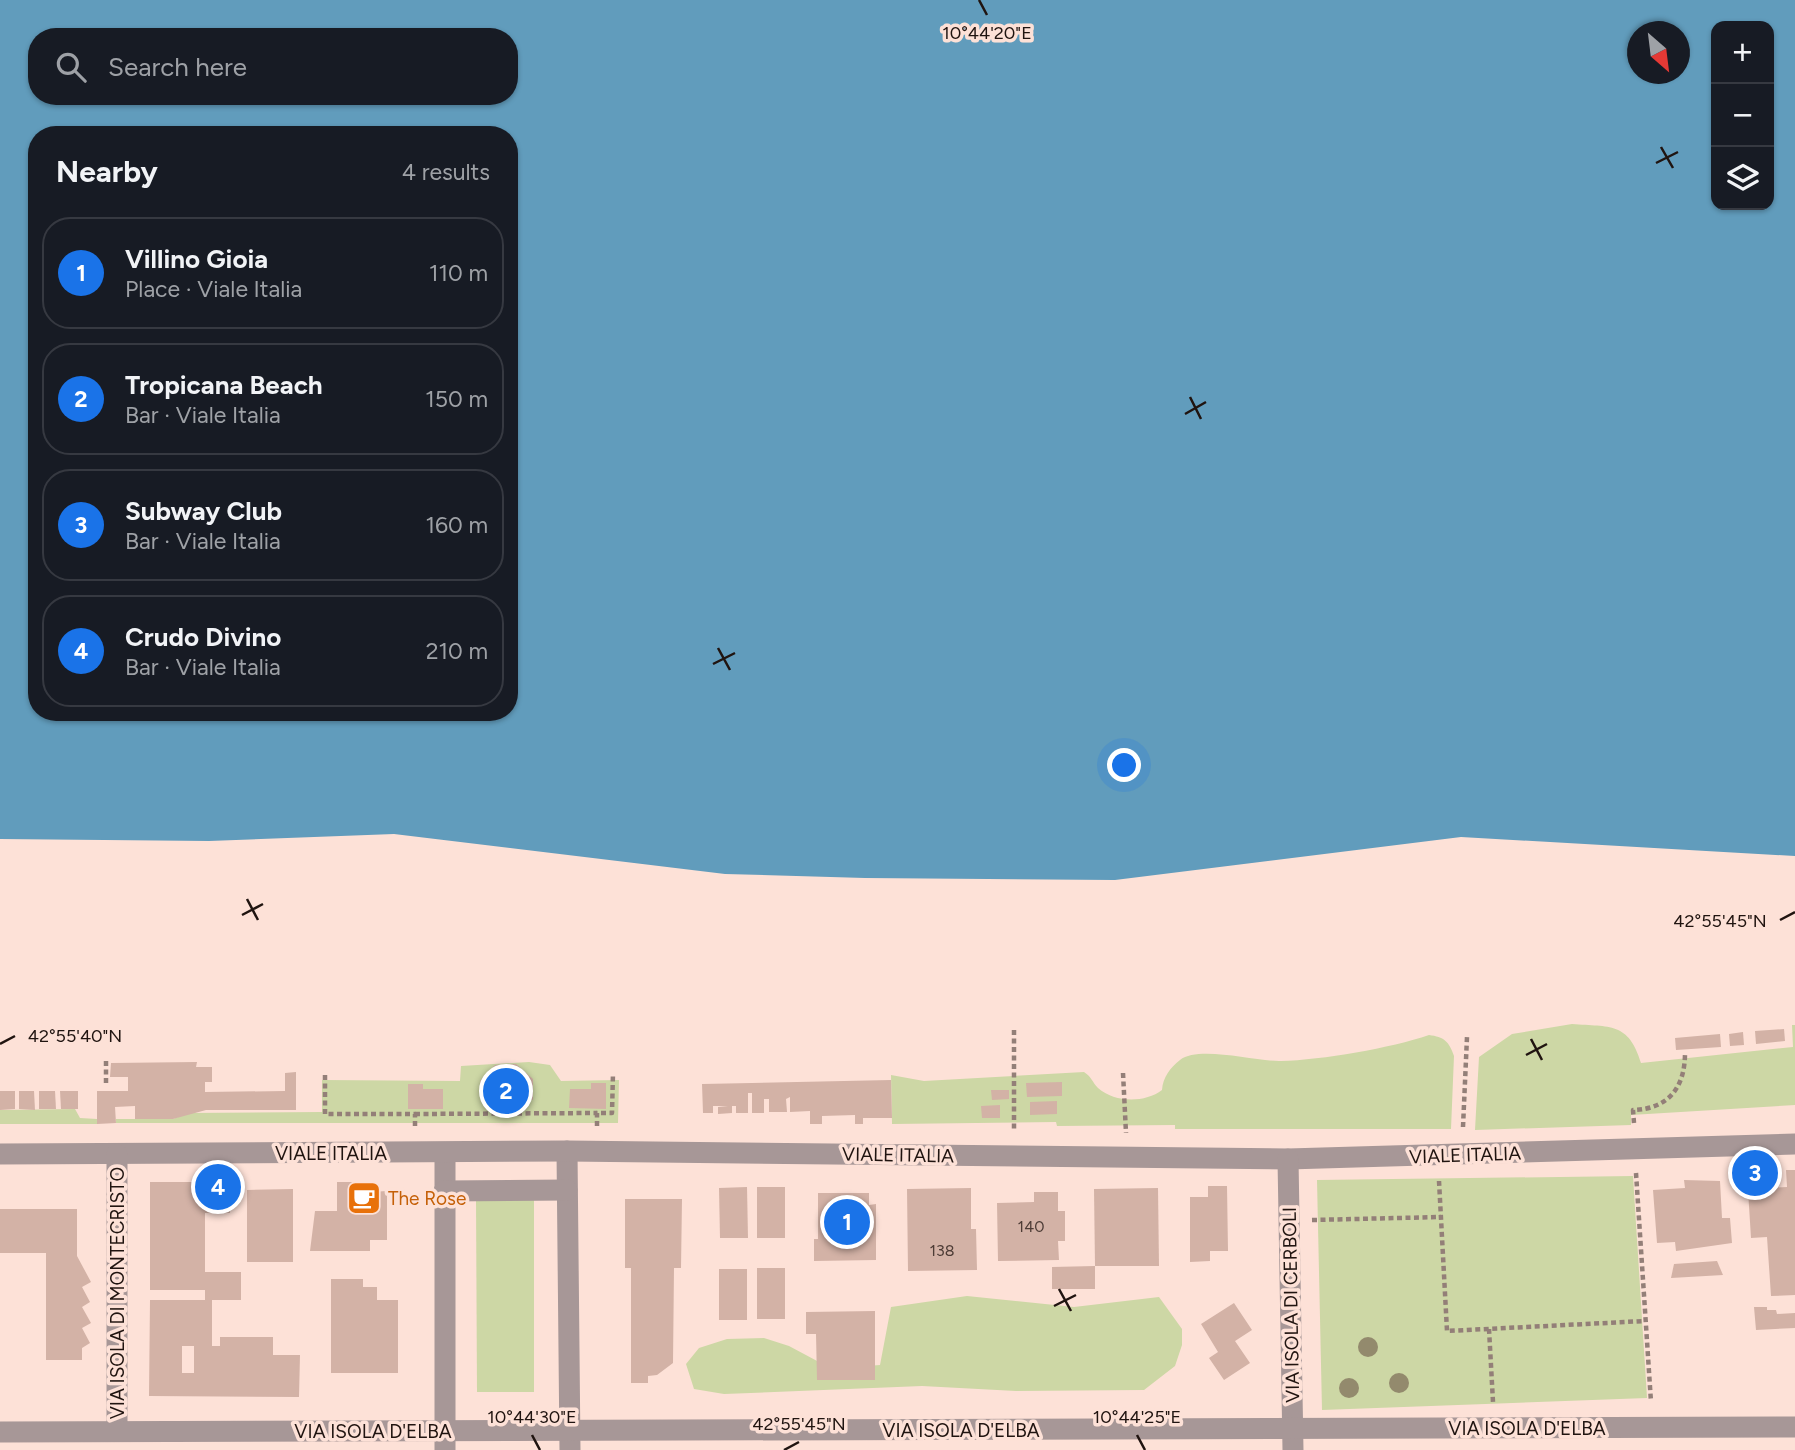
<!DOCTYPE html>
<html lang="en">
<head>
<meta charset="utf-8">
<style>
  :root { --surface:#171b24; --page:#242831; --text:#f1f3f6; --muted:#9ea1a6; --line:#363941; --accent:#1a73e8 }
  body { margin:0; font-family:Figtree,sans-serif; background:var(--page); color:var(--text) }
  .controls { position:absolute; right:21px; top:21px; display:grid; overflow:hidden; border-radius:14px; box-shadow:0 2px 5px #0004 }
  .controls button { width:63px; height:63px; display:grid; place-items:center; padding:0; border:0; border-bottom:2px solid var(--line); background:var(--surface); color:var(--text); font:35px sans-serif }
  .compass { position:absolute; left:1627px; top:21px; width:63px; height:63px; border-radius:50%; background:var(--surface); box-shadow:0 2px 5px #0004; rotate:152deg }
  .you { position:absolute; left:1125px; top:766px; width:24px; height:24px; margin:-18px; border:5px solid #fff; border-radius:50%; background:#1a73e8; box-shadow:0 0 0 10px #1a73e833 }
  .badge { display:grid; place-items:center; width:46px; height:46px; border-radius:50%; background:var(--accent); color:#fff; font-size:23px; font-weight:700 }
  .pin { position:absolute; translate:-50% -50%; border:4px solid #fff; box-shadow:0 2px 7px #0006 }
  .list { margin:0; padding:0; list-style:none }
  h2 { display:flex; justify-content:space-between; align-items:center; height:91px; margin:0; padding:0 28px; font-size:30px }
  h2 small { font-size:23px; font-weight:400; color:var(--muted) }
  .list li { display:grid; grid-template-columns:46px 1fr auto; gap:21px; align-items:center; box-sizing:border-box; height:112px; margin:0 14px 14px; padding:0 14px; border:2px solid var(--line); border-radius:28px }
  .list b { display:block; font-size:26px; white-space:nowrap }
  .list p { margin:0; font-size:23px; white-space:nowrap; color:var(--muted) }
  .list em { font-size:23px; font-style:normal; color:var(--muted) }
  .icon { flex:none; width:38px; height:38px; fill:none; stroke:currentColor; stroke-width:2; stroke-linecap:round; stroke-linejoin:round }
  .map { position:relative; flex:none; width:1795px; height:1450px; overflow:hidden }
  .search { position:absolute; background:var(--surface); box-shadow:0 2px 5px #0004; left:28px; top:28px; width:490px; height:77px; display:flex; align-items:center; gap:18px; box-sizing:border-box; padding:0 24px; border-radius:28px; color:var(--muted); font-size:26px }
  .panel { position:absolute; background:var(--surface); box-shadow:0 2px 5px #0004; left:28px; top:126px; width:490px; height:595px; border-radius:28px }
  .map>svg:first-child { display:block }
</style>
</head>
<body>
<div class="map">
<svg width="1795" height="1450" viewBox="0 0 1795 1450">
  <rect width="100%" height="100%" fill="#fde1d7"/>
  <g fill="#cdd7a5">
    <path d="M1572 1024C1610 1027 1629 1022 1641 1063L1793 1047 1792 1025H1795V1105L1631 1115V1125L1475 1130 1479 1057 1512 1034Z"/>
    <path d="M1429 1035C1444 1037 1449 1041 1454 1056L1451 1129H1175V1125L1057 1126 1056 1122 892 1124 891 1075 924 1081 1084 1072C1092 1077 1092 1082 1098 1088 1115 1103 1145 1103 1162 1090 1163 1077 1170 1068 1180 1060 1199 1045 1258 1062 1281 1061 1322 1060 1391 1048 1429 1035Z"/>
    <polygon points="529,1062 550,1065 561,1081 619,1080 618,1123 116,1123 116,1119 173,1119 188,1113 322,1112 322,1080 460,1081 461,1066"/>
    <polygon points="75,1109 80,1118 97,1119 97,1124 0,1124 0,1110"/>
    <polygon points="1633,1176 1647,1398 1322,1410 1317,1180"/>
    <polygon points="534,1198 534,1392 477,1392 476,1199"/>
    <polygon points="967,1296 1074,1307 1159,1297 1182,1329 1182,1345 1175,1366 1144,1390 1016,1391 922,1386 724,1394 694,1389 686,1364 699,1348 727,1339 764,1338 789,1346 819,1362 853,1367 880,1365 891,1307"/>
  </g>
  <path fill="#619cbc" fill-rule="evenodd" d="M0 0H1795V856L1461 837 1115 880 865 878 725 874 394 834 209 841 0 839ZM1716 26H1769V205H1716ZM1638 32H1680V74H1638ZM37 37H509V96H37ZM37 135H509V712H37Z"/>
  <g fill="#d3b2a6" fill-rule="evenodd">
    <polygon points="1784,1029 1785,1041 1756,1044 1755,1031"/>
    <polygon points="1743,1032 1744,1045 1730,1046 1729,1034"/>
    <polygon points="1720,1034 1721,1047 1676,1050 1675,1038"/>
    <polygon points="197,1062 196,1067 212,1067 212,1082 205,1082 205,1092 285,1091 285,1073 296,1072 296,1110 206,1110 173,1119 135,1119 135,1106 115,1107 116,1123 97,1124 97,1091 128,1091 128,1077 110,1077 111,1063"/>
    <polygon points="516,1064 533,1079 533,1100 524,1098 514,1108 499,1107 490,1098 481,1102 480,1081 495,1065"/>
    <polygon points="891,1080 892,1118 863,1118 863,1124 855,1124 855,1115 822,1116 822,1124 810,1124 810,1111 790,1112 790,1097 786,1099 787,1112 769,1112 769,1099 764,1099 764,1113 752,1113 752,1093 748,1093 748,1113 736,1113 736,1106 732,1106 732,1113 718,1114 718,1107 728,1106 713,1106 713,1113 703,1113 702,1084"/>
    <polygon points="1062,1082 1062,1096 1027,1097 1026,1083"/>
    <polygon points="591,1083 606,1083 606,1109 569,1108 570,1089 591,1089"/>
    <polygon points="408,1084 423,1084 423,1089 443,1089 443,1109 408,1109"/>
    <polygon points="991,1090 1009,1090 1009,1099 992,1100"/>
    <polygon points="0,1091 15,1091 15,1109 0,1110"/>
    <polygon points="19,1091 34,1091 35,1110 19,1109"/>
    <polygon points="39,1091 55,1091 56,1109 39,1109"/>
    <polygon points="60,1091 78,1091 78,1109 61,1109"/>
    <polygon points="1057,1101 1057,1114 1030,1115 1030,1102"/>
    <polygon points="1000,1105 1000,1118 982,1118 981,1106"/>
    <polygon points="1786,1170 1795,1170 1795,1295 1771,1296 1767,1237 1751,1238 1747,1174 1764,1173 1764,1188 1787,1187"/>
    <polygon points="1684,1180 1720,1181 1722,1218 1730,1218 1732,1243 1676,1251 1675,1242 1657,1243 1653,1190 1685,1188"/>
    <path d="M150 1182H230V1213H205V1272H241V1300H212V1346H220V1337H273V1355H300L299 1397 149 1396 150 1300H205V1290H150ZM182 1346H194V1373H182Z"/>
    <polygon points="337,1182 370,1182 370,1192 387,1191 387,1240 370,1240 370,1251 310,1251 315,1211 337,1211"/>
    <polygon points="1208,1186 1227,1186 1228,1251 1210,1251 1210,1261 1190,1262 1190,1197 1208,1197"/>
    <polygon points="747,1187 748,1238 720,1238 719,1188"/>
    <rect x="757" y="1187" width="28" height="51"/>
    <polygon points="971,1188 971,1229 976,1229 977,1270 908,1271 907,1189"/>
    <polygon points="1158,1188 1159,1266 1095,1266 1094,1189"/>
    <polygon points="293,1189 293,1262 247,1262 247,1190"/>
    <polygon points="1034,1192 1058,1192 1058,1211 1065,1211 1065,1241 1058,1241 1059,1260 998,1261 997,1203 1034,1202"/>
    <polygon points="818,1193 869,1193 869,1205 876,1204 876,1260 814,1261 814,1239 818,1239"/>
    <polygon points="625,1199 682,1199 681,1268 674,1268 673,1363 657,1375 648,1376 648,1383 631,1383 631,1268 625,1268"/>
    <polygon points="0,1209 77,1209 77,1256 91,1282 82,1287 90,1302 82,1307 91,1323 82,1328 90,1343 82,1348 82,1360 46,1360 46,1253 0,1253"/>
    <polygon points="1717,1261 1723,1275 1671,1278 1674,1264"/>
    <polygon points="1095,1266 1095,1289 1052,1289 1052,1267"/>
    <rect x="757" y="1268" width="28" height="51"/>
    <rect x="719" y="1269" width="28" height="51"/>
    <polygon points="331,1279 363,1279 363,1287 377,1287 377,1300 398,1300 398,1373 331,1373"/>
    <polygon points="1234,1303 1252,1330 1235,1341 1250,1363 1224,1380 1209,1358 1218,1352 1201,1324"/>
    <polygon points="1754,1307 1767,1307 1767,1310 1776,1310 1777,1314 1795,1313 1795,1328 1756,1330"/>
    <polygon points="875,1311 875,1380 817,1380 816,1334 806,1334 806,1312"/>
  </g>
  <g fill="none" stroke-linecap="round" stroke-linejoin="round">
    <g stroke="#937f78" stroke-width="4.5" stroke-dasharray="5 3.5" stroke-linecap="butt">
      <polyline points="1014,1030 1014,1132"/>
      <polyline points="1123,1073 1126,1133"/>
      <polyline points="325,1075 325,1114 415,1114 415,1127"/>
      <polyline points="106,1083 106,1061"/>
      <polyline points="415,1114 597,1113"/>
      <path d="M1634 1123 1633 1110C1668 1109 1685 1088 1685 1053"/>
      <polyline points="597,1126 597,1113 612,1113 613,1073"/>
      <polyline points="1463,1127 1467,1037"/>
      <polyline points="1636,1173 1651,1402"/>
      <polyline points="1439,1181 1447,1331 1645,1321"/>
      <polyline points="1312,1220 1441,1217"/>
      <polyline points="1489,1329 1493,1402"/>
    </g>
    <g stroke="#a79797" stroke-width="21">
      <polyline points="567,1151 570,1450"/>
      <polyline points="445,1153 445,1450"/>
      <polyline points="0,1154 567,1151 1288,1159 1795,1144"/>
      <polyline points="1288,1159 1293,1450"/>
      <polyline points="444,1191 567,1190"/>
      <polyline points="117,1431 117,1155"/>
      <polyline points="0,1432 1795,1427"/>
    </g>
  </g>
  <g fill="#938a6d">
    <circle cx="1368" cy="1347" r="10"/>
    <circle cx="1399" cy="1383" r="10"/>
    <circle cx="1349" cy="1388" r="10"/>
  </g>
  <path fill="none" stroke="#201410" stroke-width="2.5" d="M979 0 987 15M1661 147 1673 168M1656 163 1678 152M1190 397 1201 419M1185 414 1206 402M718 648 730 670M713 664 735 653M247 899 258 920M242 915 263 904M1780 920 1795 912M1531 1039 1542 1060M0 1044 15 1036M1526 1055 1547 1044M1059 1289 1071 1311M1054 1306 1076 1295M532 1435 540 1450M1137 1435 1145 1450M784 1450 799 1442"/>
  <defs>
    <g id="cafe-square" transform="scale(1.75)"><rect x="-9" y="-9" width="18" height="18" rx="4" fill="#e8710a" stroke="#fde1d7"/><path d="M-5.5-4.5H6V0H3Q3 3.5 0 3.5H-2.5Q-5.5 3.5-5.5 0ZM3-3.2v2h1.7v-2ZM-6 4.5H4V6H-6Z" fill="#fff"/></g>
  </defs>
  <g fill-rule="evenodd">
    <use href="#cafe-square" x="364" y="1198"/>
  </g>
  <g text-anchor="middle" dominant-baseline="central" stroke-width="7" stroke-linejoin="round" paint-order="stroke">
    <g font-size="16" fill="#4d3c36">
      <text x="1031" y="1226">140</text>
      <text x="942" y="1250">138</text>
    </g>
    <g font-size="19" fill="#201410" stroke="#fde1d7">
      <text x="331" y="1153">VIALE ITALIA</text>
      <text transform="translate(898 1155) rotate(1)">VIALE ITALIA</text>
      <text transform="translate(1465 1155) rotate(-2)">VIALE ITALIA</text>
      <text transform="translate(117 1293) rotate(-90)">VIA ISOLA DI MONTECRISTO</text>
      <text transform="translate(1291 1305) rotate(-91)">VIA ISOLA DI CERBOLI</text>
      <text x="1527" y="1428">VIA ISOLA D'ELBA</text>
      <text x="961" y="1430">VIA ISOLA D'ELBA</text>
      <text x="373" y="1431">VIA ISOLA D'ELBA</text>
    </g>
    <g font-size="19" fill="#c56008" stroke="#fde1d7" text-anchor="start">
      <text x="388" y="1198">The Rose</text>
    </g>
  </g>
  <g font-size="18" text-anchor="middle" fill="#201410" stroke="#fde1d7" stroke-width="7" stroke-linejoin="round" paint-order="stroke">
    <text x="987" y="39">10°44'20"E</text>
    <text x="1720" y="927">42°55'45"N</text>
    <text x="75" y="1042">42°55'40"N</text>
    <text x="532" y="1423">10°44'30"E</text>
    <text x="1137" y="1423">10°44'25"E</text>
    <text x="799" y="1430">42°55'45"N</text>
  </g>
</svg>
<div class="controls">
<button>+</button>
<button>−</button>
<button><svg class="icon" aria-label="layers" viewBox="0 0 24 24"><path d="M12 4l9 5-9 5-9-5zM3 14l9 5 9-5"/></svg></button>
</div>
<svg class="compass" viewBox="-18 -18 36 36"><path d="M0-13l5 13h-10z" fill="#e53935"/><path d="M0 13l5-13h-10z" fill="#9ea1a6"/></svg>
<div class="you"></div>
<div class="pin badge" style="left:847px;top:1222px">1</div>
<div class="pin badge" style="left:506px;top:1091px">2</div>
<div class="pin badge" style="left:1755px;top:1173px">3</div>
<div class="pin badge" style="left:218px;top:1187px">4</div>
<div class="search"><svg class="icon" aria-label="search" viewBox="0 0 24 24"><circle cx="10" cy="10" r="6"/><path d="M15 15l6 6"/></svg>Search here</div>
<section class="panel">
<h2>Nearby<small>4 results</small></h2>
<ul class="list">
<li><span class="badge">1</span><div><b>Villino Gioia</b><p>Place · Viale Italia</p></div><em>110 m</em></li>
<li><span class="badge">2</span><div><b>Tropicana Beach</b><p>Bar · Viale Italia</p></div><em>150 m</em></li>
<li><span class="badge">3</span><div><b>Subway Club</b><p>Bar · Viale Italia</p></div><em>160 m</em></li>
<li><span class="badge">4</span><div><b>Crudo Divino</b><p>Bar · Viale Italia</p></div><em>210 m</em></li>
</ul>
</section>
</div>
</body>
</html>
